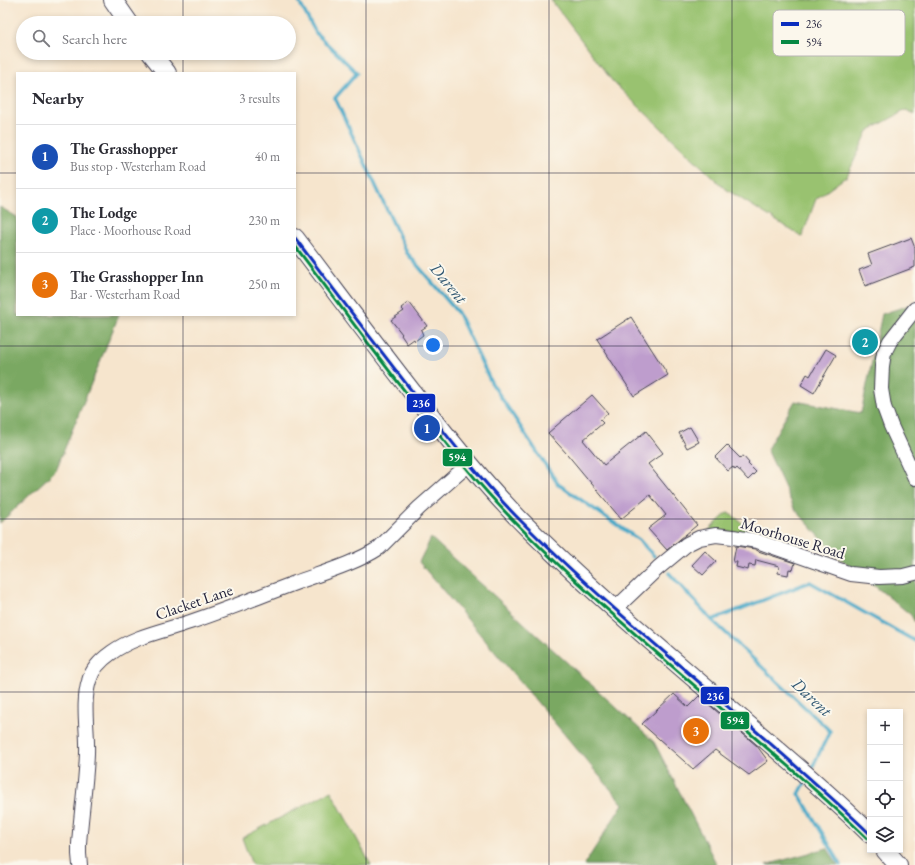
<!DOCTYPE html>
<html lang="en">
<head>
<meta charset="utf-8">
<style>
  :root { --surface:#fff; --page:#f2f2f3; --text:#2b2b33; --muted:#7c7c81; --line:#e1e1e2; --accent:#1f6fb2 }
  body { margin:0; font-family:"EB Garamond",serif; background:var(--page); color:var(--text) }
  .controls { position:absolute; right:12px; bottom:12px; display:grid; overflow:hidden; border-radius:0px; box-shadow:0 2px 6px #0003 }
  .controls button { width:36px; height:36px; display:grid; place-items:center; padding:0; border:0; border-bottom:1px solid var(--line); background:var(--surface); color:var(--text); font:20px sans-serif }
  .you { position:absolute; left:433px; top:345px; width:14px; height:14px; margin:-10px; border:3px solid #fff; border-radius:50%; background:#1a73e8; box-shadow:0 0 0 6px #1a73e833 }
  .badge { display:grid; place-items:center; width:26px; height:26px; border-radius:50%; background:var(--accent); color:#fff; font-size:13px; font-weight:700 }
  .pin { position:absolute; translate:-50% -50%; border:2px solid #fff; box-shadow:0 1px 4px #0006 }
  .list { margin:0; padding:0; list-style:none }
  h2 { display:flex; justify-content:space-between; align-items:center; height:52px; margin:0; padding:0 16px; font-size:17px }
  h2 small { font-size:13px; font-weight:400; color:var(--muted) }
  .list li { display:grid; grid-template-columns:26px 1fr auto; gap:12px; align-items:center; box-sizing:border-box; height:64px; padding:0 16px; border-top:1px solid var(--line) }
  .list b { display:block; font-size:15px; white-space:nowrap }
  .list p { margin:0; font-size:13px; white-space:nowrap; color:var(--muted) }
  .list em { font-size:13px; font-style:normal; color:var(--muted) }
  .icon { flex:none; width:22px; height:22px; fill:none; stroke:currentColor; stroke-width:2; stroke-linecap:round; stroke-linejoin:round }
  .map { position:relative; flex:none; width:915px; height:865px; overflow:hidden }
  .search { position:absolute; background:var(--surface); box-shadow:0 2px 6px #0003; left:16px; top:16px; width:280px; height:44px; display:flex; align-items:center; gap:10px; box-sizing:border-box; padding:0 14px; border-radius:22px; color:var(--muted); font-size:15px }
  .panel { position:absolute; background:var(--surface); box-shadow:0 2px 6px #0003; left:16px; top:72px; width:280px; height:244px; border-radius:0px }
  .map>svg:first-child { display:block }
</style>
</head>
<body>
<div class="map">
<svg width="915" height="865" viewBox="0 0 915 865">
  <rect width="100%" height="100%" fill="#fbf7ec"/>
  <filter id="ink" filterUnits="userSpaceOnUse"><feTurbulence type="fractalNoise" baseFrequency=".025" numOctaves="2"/><feDisplacementMap in="SourceGraphic" scale="8" xChannelSelector="R" yChannelSelector="G"/><feConvolveMatrix kernelMatrix="1 2 1 2 8 2 1 2 1" color-interpolation-filters="sRGB"/></filter>
  <filter id="wash" filterUnits="userSpaceOnUse"><feTurbulence type="fractalNoise" baseFrequency=".012" numOctaves="4" result="noise"/><feDisplacementMap in="SourceGraphic" scale="16" xChannelSelector="R" yChannelSelector="G"/><feGaussianBlur stdDeviation="0.9" result="paint"/><feColorMatrix in="noise" values="0 0 0 0 0 0 0 0 0 0 0 0 0 0 0 0 0 1.4 0 .05"/><feComposite in="paint" operator="in"/></filter>
  <g filter="url(#wash)">
    <rect width="100%" height="100%" fill="#f6e5cd"/>
    <g fill="#99c26f" stroke="#5e7255">
      <polygon points="551,0 915,0 915,114 906,110 868,131 847,176 816,199 802,237 724,188 613,82"/>
      <polygon points="728,513 731,514 747,527 748,529 748,532 746,533 708,531 726,514"/>
      <polygon points="331,791 371,865 252,865 242,838"/>
    </g>
    <g fill="#7aa862" stroke="#4e654e">
      <polygon points="0,207 17,217 17,315 119,315 56,470 0,523"/>
      <polygon points="915,303 915,623 911,615 836,555 794,508 767,449 795,401 861,413 882,314"/>
      <polygon points="431,538 654,742 717,865 584,865 623,804 419,562"/>
      <polygon points="827,848 838,865 766,865"/>
    </g>
    <g fill="none" stroke-linecap="round" stroke-linejoin="round">
      <g stroke="#48a9c8" stroke-width="3.5">
        <polyline points="298,0 316,33 357,73 335,98 407,253 458,313 491,382 558,484 639,540 654,556"/>
        <polyline points="669,573 712,620 830,731 810,772"/>
        <polyline points="712,620 810,582 915,641"/>
        <polyline points="806,781 799,794 841,865"/>
      </g>
    </g>
    <g id="blocks">
      <g fill="#be9dcd">
        <polygon points="911,238 915,248 915,267 865,286 859,270 872,265 868,254"/>
        <polygon points="409,302 427,326 421,330 423,335 415,341 414,339 407,344 401,335 402,334 391,320 404,311 401,308"/>
        <polygon points="631,317 668,375 634,396 597,339"/>
        <polygon points="868,332 876,341 862,353 854,344"/>
        <polygon points="826,349 836,355 814,393 801,385 807,374 810,376"/>
        <polygon points="592,395 608,413 600,420 603,423 583,440 604,465 646,431 663,453 648,464 697,525 667,550 648,529 666,515 650,495 621,519 567,454 548,433"/>
        <polygon points="690,427 699,442 687,448 679,433"/>
        <polygon points="727,445 740,458 743,456 749,463 748,464 756,472 748,480 737,468 735,470 733,467 728,471 715,457"/>
        <polygon points="736,546 755,549 758,551 795,563 793,570 789,569 788,575 778,573 779,566 756,560 755,566 749,565 748,570 736,567 737,562 733,562"/>
        <polygon points="705,551 716,561 703,575 692,565"/>
        <polygon points="674,694 688,707 699,696 757,746 768,761 749,775 715,750 693,769 642,724"/>
      </g>
    </g>
  </g>
  <g filter="url(#ink)">
    <use href="#blocks" fill-opacity="0" stroke="#423f51" stroke-width="1"/>
    <g fill="none" stroke-linecap="round" stroke-linejoin="round">
      <g stroke="#423f51" stroke-width="16">
        <g id="minor">
          <polyline points="915,309 890,341 884,353 882,366 881,389 884,407 891,426 915,478"/>
          <polyline points="615,609 658,568 687,544 699,538 716,535 733,537 757,541 851,574 879,577 903,576 915,573"/>
          <path d="M80 865 79 854V844C81 814 86 784 87 753 88 730 82 704 89 681 92 669 101 660 111 653 134 636 164 631 190 622 226 610 260 596 295 583 322 573 356 563 379 548L419 508 469 464"/>
        </g>
      </g>
      <g stroke="#423f51" stroke-width="20">
        <g id="major">
          <polyline points="113,0 129,23"/>
          <polyline points="151,53 167,73"/>
          <path d="M295 238C339 296 382 354 427 411 458 451 491 492 528 528 592 591 661 650 730 709 777 750 826 790 870 834"/>
          <polyline points="885,850 898,865"/>
        </g>
      </g>
      <use href="#minor" stroke="#fff" stroke-width="14"/>
      <use href="#major" stroke="#fff" stroke-width="18"/>
      <g stroke="#fbf7ec" stroke-width="6">
        <path id="bus-1" d="M295 238C337 294 379 349 422 404 452 442 482 481 516 516 589 590 670 657 749 725 790 761 831 796 870 834"/>
      </g>
      <g stroke="#fbf7ec" stroke-width="6">
        <path id="bus-2" d="M295 246C336 300 376 355 418 408 448 446 478 484 512 519 585 594 667 661 746 730 787 765 828 800 867 838"/>
      </g>
      <use href="#bus-1" stroke="#0a2ebe" stroke-width="3"/>
      <use href="#bus-2" stroke="#068843" stroke-width="3"/>
    </g>
  </g>
  <path fill="none" stroke="#22223b" stroke-width="1" stroke-opacity="0.55" d="M183 0V23M366 0V865M549 0V865M732 0V865M183 53V73M0 173H17M295 173H915M183 315V865M0 346H915M0 519H915M0 692H915"/>
  <g text-anchor="middle" dominant-baseline="central" stroke-width="4" stroke-linejoin="round" paint-order="stroke">
    <g font-size="16" fill="#22223b" stroke="#fbf7ec">
      <text transform="translate(793 538) rotate(17)">Moorhouse Road</text>
      <text transform="translate(194 602) rotate(-19)">Clacket Lane</text>
    </g>
    <g font-size="17" font-style="italic" fill="#315873" stroke="#fbf7ec">
      <text transform="translate(449 283) rotate(50)">Darent</text>
      <text transform="translate(812 697) rotate(43)">Darent</text>
    </g>
  </g>
  <rect x="773" y="10" width="132" height="46" rx="6" fill="#fbf7ec" stroke="#bab7b7" stroke-width="1"/>
  <rect x="781" y="22" width="18" height="4" fill="#0a2ebe"/>
  <rect x="781" y="40" width="18" height="4" fill="#068843"/>
  <g font-size="11" fill="#22223b">
    <text x="806" y="28">236</text>
    <text x="806" y="46">594</text>
  </g>
  <g stroke="#fbf7ec" stroke-width="1.5">
    <rect x="406" y="393" width="30" height="20" rx="4" fill="#0a2ebe"/>
    <rect x="442" y="448" width="31" height="19" rx="4" fill="#068843"/>
    <rect x="700" y="686" width="30" height="19" rx="4" fill="#0a2ebe"/>
    <rect x="720" y="711" width="30" height="19" rx="4" fill="#068843"/>
  </g>
  <g font-size="11" text-anchor="middle" font-weight="bold" fill="#fff">
    <text x="421" y="407">236</text>
    <text x="457" y="461">594</text>
    <text x="715" y="700">236</text>
    <text x="735" y="724">594</text>
  </g>
</svg>
<div class="controls">
<button>+</button>
<button>−</button>
<button><svg class="icon" aria-label="locate" viewBox="0 0 24 24"><circle cx="12" cy="12" r="6"/><path d="M12 2v4M12 18v4M2 12h4M18 12h4"/></svg></button>
<button><svg class="icon" aria-label="layers" viewBox="0 0 24 24"><path d="M12 4l9 5-9 5-9-5zM3 14l9 5 9-5"/></svg></button>
</div>
<div class="you"></div>
<div class="pin badge" style="left:427px;top:428px;background:#1a4fb4">1</div>
<div class="pin badge" style="left:865px;top:342px;background:#0f9aa8">2</div>
<div class="pin badge" style="left:696px;top:731px;background:#e8710a">3</div>
<div class="search"><svg class="icon" aria-label="search" viewBox="0 0 24 24"><circle cx="10" cy="10" r="6"/><path d="M15 15l6 6"/></svg>Search here</div>
<section class="panel">
<h2>Nearby<small>3 results</small></h2>
<ul class="list">
<li><span class="badge" style="background:#1a4fb4">1</span><div><b>The Grasshopper</b><p>Bus stop · Westerham Road</p></div><em>40 m</em></li>
<li><span class="badge" style="background:#0f9aa8">2</span><div><b>The Lodge</b><p>Place · Moorhouse Road</p></div><em>230 m</em></li>
<li><span class="badge" style="background:#e8710a">3</span><div><b>The Grasshopper Inn</b><p>Bar · Westerham Road</p></div><em>250 m</em></li>
</ul>
</section>
</div>
</body>
</html>
